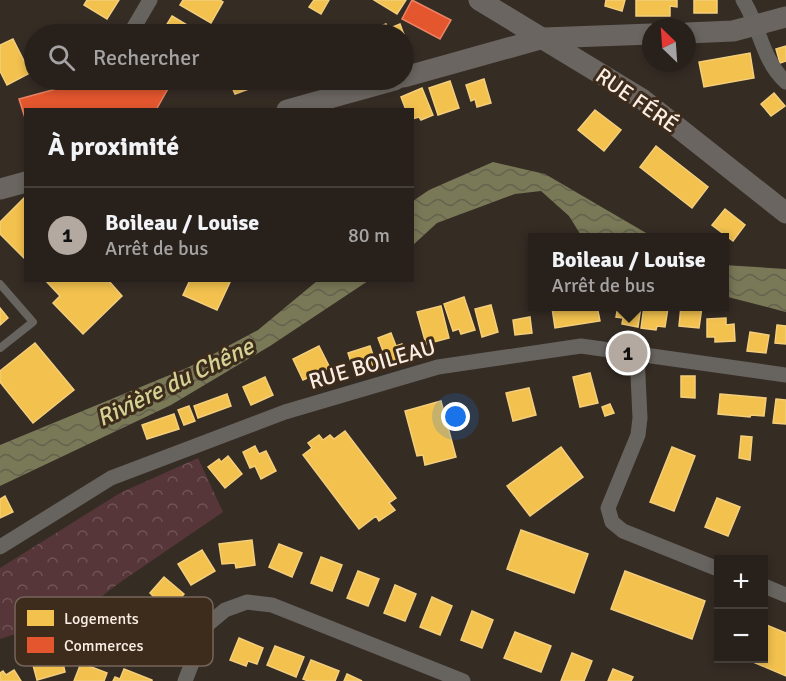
<!DOCTYPE html>
<html lang="fr">
<head>
<meta charset="utf-8">
<style>
  :root { --surface:#28211b; --page:#342e28; --text:#f1f3f6; --muted:#a5a3a3; --line:#443e3a; --accent:#b4a9a1 }
  body { margin:0; font-family:Signika,sans-serif; background:var(--page); color:var(--text) }
  .controls { position:absolute; right:18px; bottom:18px; display:grid; overflow:hidden; border-radius:0px; box-shadow:0 3px 9px #0003 }
  .controls button { width:54px; height:54px; display:grid; place-items:center; padding:0; border:0; border-bottom:2px solid var(--line); background:var(--surface); color:var(--text); font:30px sans-serif }
  .compass { position:absolute; left:642px; top:18px; width:54px; height:54px; border-radius:50%; background:var(--surface); box-shadow:0 3px 9px #0003; rotate:335deg }
  .you { position:absolute; left:456px; top:417px; width:21px; height:21px; margin:-15px; border:4px solid #fff; border-radius:50%; background:#1a73e8; box-shadow:0 0 0 9px #1a73e833 }
  .badge { display:grid; place-items:center; width:39px; height:39px; border-radius:50%; background:var(--accent); color:#111; font-size:20px; font-weight:700 }
  .pin { position:absolute; translate:-50% -50%; border:3px solid #fff; box-shadow:0 2px 6px #0006 }
  .popup { position:absolute; left:528px; top:233px; width:201px; height:78px; box-sizing:border-box; display:grid; place-content:center; border-radius:0px; background:var(--surface); filter:drop-shadow(0 2px 4px #0005); font-size:20px; white-space:nowrap; color:var(--muted) }
  .popup b { font-size:22px; color:var(--text) }
  .popup::after { content:''; position:absolute; left:50%; top:100%; margin-left:-12px; border:12px solid transparent; border-top-color:var(--surface) }
  .list { margin:0; padding:0; list-style:none }
  h2 { display:flex; justify-content:space-between; align-items:center; height:78px; margin:0; padding:0 24px; font-size:26px }
  h2 small { font-size:20px; font-weight:400; color:var(--muted) }
  .list li { display:grid; grid-template-columns:39px 1fr auto; gap:18px; align-items:center; box-sizing:border-box; height:96px; padding:0 24px; border-top:2px solid var(--line) }
  .list b { display:block; font-size:22px; white-space:nowrap }
  .list p { margin:0; font-size:20px; white-space:nowrap; color:var(--muted) }
  .list em { font-size:20px; font-style:normal; color:var(--muted) }
  .icon { flex:none; width:33px; height:33px; fill:none; stroke:currentColor; stroke-width:2; stroke-linecap:round; stroke-linejoin:round }
  .map { position:relative; flex:none; width:786px; height:681px; overflow:hidden }
  .search { position:absolute; background:var(--surface); box-shadow:0 3px 9px #0003; left:24px; top:24px; width:390px; height:66px; display:flex; align-items:center; gap:15px; box-sizing:border-box; padding:0 21px; border-radius:33px; color:var(--muted); font-size:22px }
  .panel { position:absolute; background:var(--surface); box-shadow:0 3px 9px #0003; left:24px; top:108px; width:390px; height:174px; border-radius:0px }
  .map>svg:first-child { display:block }
</style>
</head>
<body>
<div class="map">
<svg width="786" height="681" viewBox="0 0 786 681">
  <defs>
    <pattern id="forest-crowns" width="20" height="18" patternUnits="userSpaceOnUse" patternTransform="scale(1.5)"><rect width="20" height="18" fill="#563639"/><path d="M2 6a3 3 0 1 1 6 0M12 15a3 3 0 1 1 6 0" fill="none" stroke="#6f5356"/></pattern>
    <pattern id="water-waves" width="16" height="10" patternUnits="userSpaceOnUse" patternTransform="scale(1.5)"><rect width="16" height="10" fill="#797857"/><path d="M0 5q4-4 8 0t8 0" fill="none" stroke="#64624e"/></pattern>
  </defs>
  <rect width="100%" height="100%" fill="#352c24"/>
  <polygon fill="url(#forest-crowns)" points="198,458 223,512 122,581 77,615 0,639 0,568 120,493"/>
  <g fill="url(#water-waves)">
    <polygon points="493,162 545,174 653,237 582,237 569,216 541,191 515,194 437,223 413,245 413,201 429,190"/>
    <polygon points="724,265 786,269 786,312 724,296"/>
    <polygon points="317,281 368,281 270,346 171,405 0,486 0,445 189,367 258,330"/>
  </g>
  <g fill="#f2c14e" stroke="#f4ce7b" stroke-width="1.5">
    <polygon points="87,0 119,0 107,19 84,5"/>
    <polygon points="183,0 220,0 223,2 211,23 180,5"/>
    <polygon points="314,0 329,0 321,14 309,7"/>
    <polygon points="374,0 406,0 397,14"/>
    <polygon points="606,0 625,0 622,11 605,6"/>
    <polygon points="636,0 677,0 677,7 670,6 670,16 636,16"/>
    <rect x="694" y="0" width="23" height="13"/>
    <polygon points="172,16 202,34 161,34"/>
    <polygon points="386,24 388,29 400,24 407,43 404,44 404,34 370,34 369,30"/>
    <polygon points="13,39 30,73 7,85 0,71 0,45"/>
    <polygon points="786,46 786,61 780,63 776,49"/>
    <polygon points="750,53 754,78 704,87 699,62"/>
    <polygon points="484,79 491,103 477,107 475,99 471,101 466,85"/>
    <polygon points="229,80 257,80 252,81 254,87 235,94"/>
    <polygon points="450,81 459,108 438,115 429,88"/>
    <polygon points="422,88 433,115 421,120 419,117 412,119 412,110 406,110 401,97"/>
    <polygon points="774,93 785,106 771,116 761,104"/>
    <polygon points="595,110 621,130 604,151 578,130"/>
    <polygon points="656,146 708,187 692,208 640,167"/>
    <polygon points="25,197 26,197 26,260 0,234 0,222"/>
    <polygon points="725,209 745,225 733,241 712,225"/>
    <polygon points="45,280 108,280 122,296 83,334 53,303 60,296"/>
    <polygon points="190,280 231,280 217,310 183,295"/>
    <polygon points="464,297 475,330 461,334 459,329 453,331 444,304"/>
    <polygon points="491,305 498,332 482,337 475,309"/>
    <polygon points="441,306 449,338 426,344 417,312"/>
    <polygon points="559,306 597,306 600,321 555,328 552,308"/>
    <polygon points="618,306 641,306 638,327 622,324 623,318 616,317"/>
    <polygon points="644,306 668,308 665,327 657,326 656,330 641,328"/>
    <polygon points="681,306 702,307 699,328 679,326"/>
    <polygon points="0,308 8,318 0,325"/>
    <polygon points="530,317 532,333 515,335 513,320"/>
    <polygon points="726,318 726,325 734,324 735,341 715,342 715,337 707,337 707,319"/>
    <polygon points="777,325 786,326 786,344 775,343"/>
    <polygon points="750,332 769,335 766,353 747,351"/>
    <polygon points="391,333 396,346 402,344 407,357 388,364 378,338"/>
    <polygon points="35,343 74,390 33,423 0,382 0,371"/>
    <polygon points="319,346 330,368 303,380 293,359"/>
    <polygon points="370,346 376,364 354,371 348,353"/>
    <polygon points="590,373 598,403 580,407 573,377"/>
    <polygon points="681,376 695,376 695,398 681,397"/>
    <polygon points="265,377 273,395 251,405 243,387"/>
    <polygon points="529,388 536,415 513,421 506,393"/>
    <polygon points="227,394 231,406 198,418 194,406"/>
    <polygon points="720,394 766,398 764,416 751,415 750,417 718,414"/>
    <polygon points="776,399 786,400 786,424 773,423"/>
    <polygon points="441,401 456,457 425,465 423,455 417,456 405,411"/>
    <polygon points="610,404 614,413 605,416 602,407"/>
    <polygon points="189,406 195,421 184,425 178,410"/>
    <polygon points="174,414 179,429 147,439 142,425"/>
    <polygon points="345,431 396,498 389,503 395,510 379,521 376,516 359,529 303,455 312,448 308,443 319,435 323,440 330,435 334,439"/>
    <polygon points="741,436 752,437 750,460 739,458"/>
    <polygon points="255,446 259,454 266,451 276,471 261,479 255,466 250,468 243,452"/>
    <polygon points="561,447 583,477 530,516 507,486"/>
    <polygon points="672,447 695,456 674,511 650,502"/>
    <polygon points="228,456 242,474 225,488 208,467 219,459 221,462"/>
    <polygon points="5,496 13,512 0,518 0,499"/>
    <polygon points="717,498 740,507 728,536 705,527"/>
    <polygon points="521,530 588,554 574,593 507,569"/>
    <polygon points="252,540 255,565 236,568 235,563 222,564 219,544"/>
    <polygon points="279,544 302,553 292,577 269,567"/>
    <polygon points="202,550 215,571 191,585 178,564"/>
    <polygon points="321,557 342,565 332,591 311,583"/>
    <polygon points="358,571 379,579 368,606 347,598"/>
    <polygon points="625,571 705,601 692,639 611,609"/>
    <polygon points="164,577 184,594 160,622 147,612 151,607 149,605 155,598 150,593"/>
    <polygon points="395,585 416,594 405,621 384,613"/>
    <polygon points="432,597 452,606 440,635 420,627"/>
    <polygon points="472,611 493,620 482,648 461,640"/>
    <polygon points="138,617 162,624 153,654 129,646"/>
    <polygon points="764,624 786,633 786,676 744,658 764,658"/>
    <polygon points="515,632 551,646 541,672 504,658"/>
    <polygon points="239,638 263,648 257,664 248,661 246,666 230,660"/>
    <polygon points="275,646 304,657 296,677 267,665"/>
    <polygon points="60,650 65,672 37,680 33,665 41,663 39,655"/>
    <polygon points="572,653 592,661 584,681 561,681"/>
    <polygon points="311,660 339,671 335,681 308,681 303,679"/>
    <polygon points="81,663 107,673 104,681 74,681"/>
    <polygon points="124,669 152,680 152,681 113,681 115,677 120,679"/>
    <polygon points="613,669 633,677 631,681 608,681"/>
    <polygon points="14,670 21,681 0,681 0,673 3,671 6,675"/>
    <polygon points="347,674 362,681 344,681"/>
  </g>
  <g fill="#e4572e" stroke="#ea8465" stroke-width="1.5">
    <polygon points="412,0 451,20 440,39 402,19"/>
    <polygon points="89,80 161,80 170,85 156,110 26,110 26,121 19,99"/>
  </g>
  <g fill="none" stroke-linecap="round" stroke-linejoin="round">
    <polyline stroke="#67635f" stroke-width="8" points="0,284 33,322 0,348"/>
    <g stroke="#67635f" stroke-width="15">
      <path d="M743 0C760 26 762 61 786 82"/>
      <polyline points="130,34 150,0"/>
      <polyline points="637,354 640,418 638,435 608,508 612,522 623,531 718,569"/>
      <polyline points="0,547 111,478 285,412 438,367 581,346 786,375"/>
      <polyline points="764,586 786,595"/>
      <polyline points="185,681 207,625 225,610 247,602 272,605 463,681"/>
    </g>
    <g stroke="#6a6560" stroke-width="21">
      <polyline points="479,0 642,99 786,213"/>
      <polyline points="687,33 733,31 786,17"/>
      <polyline points="404,77 544,38 651,34"/>
      <polyline points="287,110 395,80"/>
      <polyline points="0,189 26,182"/>
    </g>
  </g>
  <g text-anchor="middle" dominant-baseline="central" stroke-width="6" stroke-linejoin="round" paint-order="stroke">
    <g font-size="22" fill="#f9ede4" stroke="#3d2b1c">
      <text transform="translate(637 100) rotate(35)">RUE FÉRÉ</text>
      <text transform="translate(372 364) rotate(-16)">RUE BOILEAU</text>
    </g>
    <g font-size="24" font-style="italic" fill="#d3d193" stroke="#3d2b1c">
      <text transform="translate(175 382) rotate(-26)">Rivière du Chêne</text>
    </g>
  </g>
  <rect x="15" y="597" width="198" height="69" rx="9" fill="#3d2b1c" stroke="#756558" stroke-width="1.5"/>
  <rect x="27" y="610" width="27" height="16" fill="#f2c14e"/>
  <rect x="27" y="637" width="27" height="16" fill="#e4572e"/>
  <g font-size="16" fill="#f9ede4">
    <text x="64" y="624">Logements</text>
    <text x="64" y="651">Commerces</text>
  </g>
</svg>
<div class="controls">
<button>+</button>
<button>−</button>
</div>
<svg class="compass" viewBox="-18 -18 36 36"><path d="M0-13l5 13h-10z" fill="#e53935"/><path d="M0 13l5-13h-10z" fill="#a5a3a3"/></svg>
<div class="you"></div>
<div class="pin badge" style="left:628px;top:353px">1</div>
<div class="popup"><b>Boileau / Louise</b>Arrêt de bus</div>
<div class="search"><svg class="icon" aria-label="search" viewBox="0 0 24 24"><circle cx="10" cy="10" r="6"/><path d="M15 15l6 6"/></svg>Rechercher</div>
<section class="panel">
<h2>À proximité<small></small></h2>
<ul class="list">
<li><span class="badge">1</span><div><b>Boileau / Louise</b><p>Arrêt de bus</p></div><em>80 m</em></li>
</ul>
</section>
</div>
</body>
</html>
